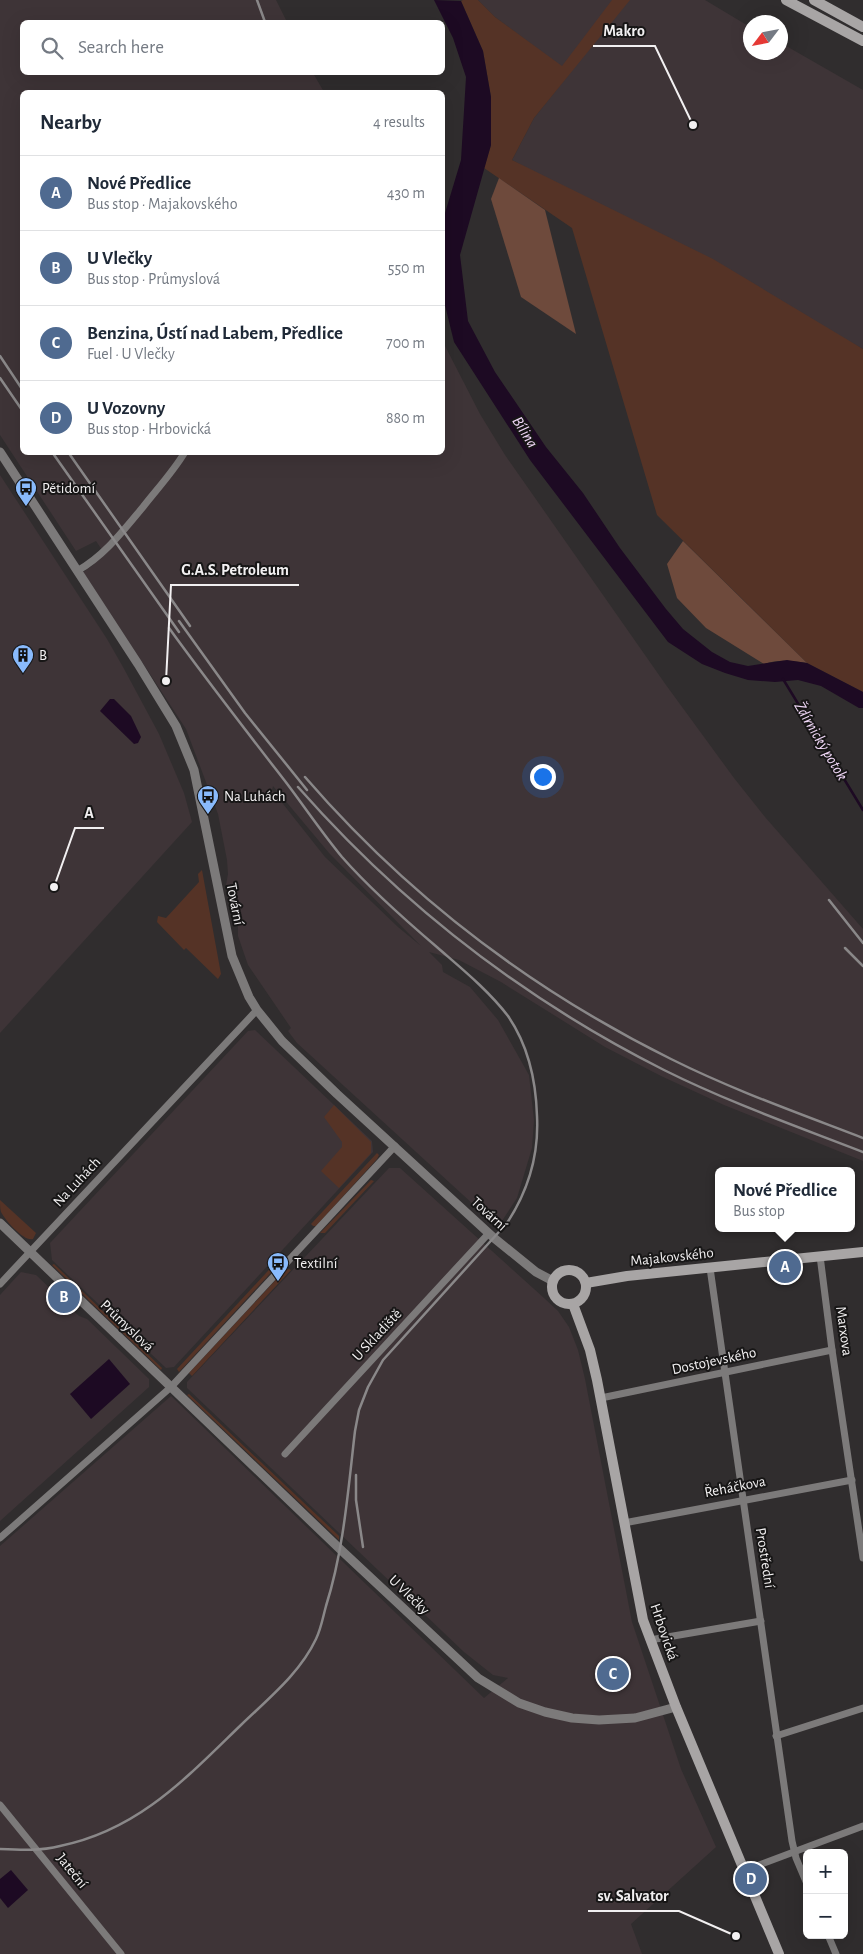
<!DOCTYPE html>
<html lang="en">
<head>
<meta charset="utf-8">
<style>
  :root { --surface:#fff; --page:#f2f2f3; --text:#1f2937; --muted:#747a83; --line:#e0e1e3; --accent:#4f6a90 }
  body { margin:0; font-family:"Alegreya Sans",sans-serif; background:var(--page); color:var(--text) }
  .controls { position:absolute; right:15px; bottom:15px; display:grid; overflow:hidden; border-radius:8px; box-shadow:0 5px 20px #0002 }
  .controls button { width:45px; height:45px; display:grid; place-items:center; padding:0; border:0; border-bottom:1px solid var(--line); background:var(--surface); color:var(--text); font:25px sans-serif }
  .compass { position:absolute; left:743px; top:15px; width:45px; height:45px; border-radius:50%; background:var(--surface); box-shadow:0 5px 20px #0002; rotate:238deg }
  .you { position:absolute; left:542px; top:776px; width:18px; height:18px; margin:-12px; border:4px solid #fff; border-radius:50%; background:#1a73e8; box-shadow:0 0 0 8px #1a73e833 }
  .badge { display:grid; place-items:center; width:32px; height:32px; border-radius:50%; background:var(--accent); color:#fff; font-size:16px; font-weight:700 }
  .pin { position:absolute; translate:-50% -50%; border:2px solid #fff; box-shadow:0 1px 5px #0006 }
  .popup { position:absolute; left:715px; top:1167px; width:140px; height:65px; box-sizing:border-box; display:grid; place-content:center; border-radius:8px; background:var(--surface); filter:drop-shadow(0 1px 4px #0005); font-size:16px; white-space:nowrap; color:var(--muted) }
  .popup b { font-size:19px; color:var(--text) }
  .popup::after { content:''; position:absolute; left:50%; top:100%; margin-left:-10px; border:10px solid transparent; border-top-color:var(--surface) }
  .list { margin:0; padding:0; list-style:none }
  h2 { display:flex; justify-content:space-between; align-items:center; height:65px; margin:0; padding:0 20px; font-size:21px }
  h2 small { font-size:16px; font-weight:400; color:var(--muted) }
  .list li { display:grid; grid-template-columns:32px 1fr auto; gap:15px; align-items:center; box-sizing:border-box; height:75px; padding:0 20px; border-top:1px solid var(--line) }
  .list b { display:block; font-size:19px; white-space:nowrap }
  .list p { margin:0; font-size:16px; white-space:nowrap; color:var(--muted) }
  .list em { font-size:16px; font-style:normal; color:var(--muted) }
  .icon { flex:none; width:28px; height:28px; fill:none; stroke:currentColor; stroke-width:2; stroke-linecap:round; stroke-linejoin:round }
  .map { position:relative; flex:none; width:863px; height:1954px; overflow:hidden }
  .search { position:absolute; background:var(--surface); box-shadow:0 5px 20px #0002; left:20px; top:20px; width:425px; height:55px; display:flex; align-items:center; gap:12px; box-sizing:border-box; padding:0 18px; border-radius:8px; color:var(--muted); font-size:19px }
  .panel { position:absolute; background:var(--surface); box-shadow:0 5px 20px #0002; left:20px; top:90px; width:425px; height:365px; border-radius:8px }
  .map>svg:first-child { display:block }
</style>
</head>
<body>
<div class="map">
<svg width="863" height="1954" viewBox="0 0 863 1954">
  <rect width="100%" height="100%" fill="#302d2e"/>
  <g fill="#3e3437" fill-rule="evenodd">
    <path d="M0 0H276L287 22H22V72L313 73 324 92H22V452H442L443 342 480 414 505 455 666 685 734 778 765 817 863 929V1161L724 1105 661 1076 605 1047 501 982 459 960 429 952 442 965 443 972 470 987 498 1020 529 1075 534 1120 532 1148 517 1198 498 1227 297 1043 288 1031 291 1028 248 965 238 936V926L226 885 228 874 227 860 218 814 186 729 83 572 93 565 104 553 96 541 76 551 0 435ZM273 786 329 853 421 946 398 927 325 857 272 790Z"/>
    <polygon points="478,0 705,0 750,27 750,52 780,52 781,43 863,90 863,349 512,160 534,118 570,73 495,17"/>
    <polygon points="0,475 107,639 123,667 159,734 184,793 192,822 0,1033"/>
    <polygon points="255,1030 372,1141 373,1152 174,1367 166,1368 52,1260 50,1243 248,1031"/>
    <polygon points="389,1168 400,1168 544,1298 558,1311 569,1327 578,1350 585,1379 632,1622 681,1769 716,1847 631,1924 642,1954 0,1954 0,1546 171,1396 484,1698 508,1678 493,1675 464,1652 187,1388 187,1382"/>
    <polygon points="21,1272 36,1275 79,1316 87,1319 149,1379 149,1387 0,1521 0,1295"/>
  </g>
  <g fill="#553326">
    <polygon points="463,0 478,0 495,17 562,66 612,0 630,0 534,118 512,160 713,259 863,349 863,692 807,663 657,515 572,228 484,168 491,145 491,97 483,51 461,1"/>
    <polygon points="202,870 221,974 218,979 186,948 184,950 157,922 158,916 166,918 199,882 198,874"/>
    <polygon points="334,1105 371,1142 371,1153 339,1188 321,1171 342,1147 342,1142 324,1117"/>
    <polygon points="377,1153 379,1155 377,1159 316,1226 313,1226 311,1224"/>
    <polygon points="371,1180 374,1181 325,1233 320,1233"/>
    <path d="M0 1200 36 1233 33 1239C24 1242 5 1220 1 1212 0 1209 0 1204 0 1200Z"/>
    <polygon points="279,1259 278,1265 179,1372 177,1369"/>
    <polygon points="54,1264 162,1368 161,1370 52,1265"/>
    <polygon points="289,1269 291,1270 192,1376 189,1373 285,1270"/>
    <polygon points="189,1394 339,1536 339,1540 187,1395"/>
  </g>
  <g fill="#6e4a3c">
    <polygon points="499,178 545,210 576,334 521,297 491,199"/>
    <path d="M683 541 807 663C791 661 779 659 764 664L706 628 677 598 667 564Z"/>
  </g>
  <g fill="#1d0a23">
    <polygon points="434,0 461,1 483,51 491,97 491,145 460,255 468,321 495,372 546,447 583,493 620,548 666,609 683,629 712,652 730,662 748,666 787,660 807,663 863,692 863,708 859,708 821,686 798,680 775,682 748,680 725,673 702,664 668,642 530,460 454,342 443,297 442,223 461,160 466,77 453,38"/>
    <polygon points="110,699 114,699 131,716 141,737 138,743 134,744 100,711"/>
    <polygon points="109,1359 130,1384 91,1419 70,1394"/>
    <polygon points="11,1870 28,1890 8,1908 0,1898 0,1879"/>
  </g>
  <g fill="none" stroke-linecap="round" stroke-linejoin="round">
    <polyline stroke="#1d0a23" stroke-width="2.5" points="783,679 863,810"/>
    <g stroke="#7c7a7a" stroke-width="7">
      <path d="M77 571C104 556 123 531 143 507 157 489 173 472 185 452"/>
      <polyline points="820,1256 832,1350 863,1558"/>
      <polyline points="710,1268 792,1841 796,1858 807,1884"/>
      <polyline points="0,1284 257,1010"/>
      <polyline points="601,1398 832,1350"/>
      <polyline points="285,1454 489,1233"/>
      <polyline points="624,1523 852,1480"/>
      <polyline points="0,1538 171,1387 395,1146"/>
      <polyline points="650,1640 761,1621"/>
      <polyline points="776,1736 863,1708"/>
      <polyline points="0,1805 121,1954"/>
      <polyline points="743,1871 863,1826"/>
      <polyline points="828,1935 836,1954"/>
    </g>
    <g stroke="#7c7a7a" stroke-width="9">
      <polyline points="0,452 138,664 176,726 194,770 232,956 249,997 257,1010 282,1041 337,1094 494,1238 536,1272 553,1281"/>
      <polyline points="0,1223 341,1550 478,1678 519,1703 545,1712 572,1718 599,1720 635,1718 676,1707"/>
    </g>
    <g stroke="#a8a5a5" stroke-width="10">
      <polyline points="786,0 863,41"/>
      <polyline points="814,0 863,27"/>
      <circle cx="569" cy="1287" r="17"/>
      <polyline points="586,1283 627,1276 863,1252"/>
      <polyline points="573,1304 590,1350 597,1380 643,1620 676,1707 779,1954"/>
    </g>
    <g stroke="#8a8889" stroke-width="2.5">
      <polyline points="257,0 265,22"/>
      <polyline points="0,356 22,389"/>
      <polyline points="0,378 22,410"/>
      <polyline points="52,452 179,632"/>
      <polyline points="68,452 190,626"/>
      <polyline points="179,621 245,713 307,790"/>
      <path d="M305 777C407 895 532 990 671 1059 733 1090 798 1113 863 1138"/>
      <path d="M298 787C401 904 525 1000 664 1070 728 1102 796 1126 863 1152"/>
      <polyline points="829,900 863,943"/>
      <polyline points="845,948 863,966"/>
      <polyline points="356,1475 356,1500 363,1547"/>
      <path d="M0 1849C20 1850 41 1851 60 1846 139 1830 187 1777 242 1724 269 1698 300 1673 316 1639 321 1629 323 1617 326 1606 344 1549 348 1490 355 1431L359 1410 368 1387 383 1360 507 1223C528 1191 539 1155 537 1116 536 1082 528 1045 508 1016 488 990 462 969 438 948 404 919 371 890 342 857 323 834 306 809 288 785 247 732 208 682 169 628"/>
    </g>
  </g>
  <defs>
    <g id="bus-pin" transform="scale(1.125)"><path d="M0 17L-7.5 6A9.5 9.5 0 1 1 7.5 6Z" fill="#89bafc" stroke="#171616"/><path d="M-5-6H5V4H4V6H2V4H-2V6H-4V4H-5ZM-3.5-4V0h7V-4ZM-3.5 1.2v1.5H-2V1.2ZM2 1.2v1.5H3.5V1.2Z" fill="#111"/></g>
    <g id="building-pin" transform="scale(1.125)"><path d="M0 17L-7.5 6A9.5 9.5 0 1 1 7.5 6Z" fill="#89bafc" stroke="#171616"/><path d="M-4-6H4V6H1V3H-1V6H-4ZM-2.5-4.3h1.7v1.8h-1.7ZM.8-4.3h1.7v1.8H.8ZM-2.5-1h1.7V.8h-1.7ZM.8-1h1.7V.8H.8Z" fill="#111"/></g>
  </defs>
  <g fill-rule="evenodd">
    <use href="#bus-pin" x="26" y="488"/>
    <use href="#building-pin" x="23" y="655"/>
    <use href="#bus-pin" x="208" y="796"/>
    <use href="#bus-pin" x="278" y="1263"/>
  </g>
  <g text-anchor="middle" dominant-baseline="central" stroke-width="4" stroke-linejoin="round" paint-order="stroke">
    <g font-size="15" fill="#f2f0f1" stroke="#171616" text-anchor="start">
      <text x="42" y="488">Pětidomí</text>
      <text x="39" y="655">B</text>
      <text x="224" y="796">Na Luhách</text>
      <text x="294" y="1263">Textilní</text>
    </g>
    <g font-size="15" fill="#f2f0f1" stroke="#171616">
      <text transform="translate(235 904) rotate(79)">Tovární</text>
      <text transform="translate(77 1182) rotate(-47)">Na Luhách</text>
      <text transform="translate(489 1214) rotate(42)">Tovární</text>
      <text transform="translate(672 1257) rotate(-6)">Majakovského</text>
      <text transform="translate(127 1326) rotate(44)">Průmyslová</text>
      <text transform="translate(844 1331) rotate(82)">Marxova</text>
      <text transform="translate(377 1335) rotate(-47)">U Skladiště</text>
      <text transform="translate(714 1361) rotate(-12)">Dostojevského</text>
      <text transform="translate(735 1487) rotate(-11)">Řeháčkova</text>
      <text transform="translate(765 1558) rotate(81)">Prostřední</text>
      <text transform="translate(409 1595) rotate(44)">U Vlečky</text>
      <text transform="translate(664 1632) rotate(71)">Hrbovická</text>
      <text transform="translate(72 1871) rotate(51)">Jateční</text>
    </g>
    <g font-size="16" font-style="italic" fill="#f2d9f9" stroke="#171616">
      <text transform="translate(525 432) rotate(58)">Bílina</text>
      <text transform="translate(821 741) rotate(59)">Ždírnický potok</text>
    </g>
  </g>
  <path fill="none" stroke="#f2f0f1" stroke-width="2" d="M693 125L655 46H593M166 681L171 585H299M54 887L75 828H104M736 1936L679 1911H588"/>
  <g fill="#f2f0f1" stroke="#171616" stroke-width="2">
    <circle cx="693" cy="125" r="5"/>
    <circle cx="166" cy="681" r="5"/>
    <circle cx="54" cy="887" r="5"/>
    <circle cx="736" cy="1936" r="5"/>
  </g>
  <g font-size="16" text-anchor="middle" font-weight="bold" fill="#f2f0f1" stroke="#171616" stroke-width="4" stroke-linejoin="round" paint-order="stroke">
    <text x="624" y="36">Makro</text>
    <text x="235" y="575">G.A.S. Petroleum</text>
    <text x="89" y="818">A</text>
    <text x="633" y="1901">sv. Salvator</text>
  </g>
</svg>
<div class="controls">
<button>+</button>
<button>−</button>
</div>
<svg class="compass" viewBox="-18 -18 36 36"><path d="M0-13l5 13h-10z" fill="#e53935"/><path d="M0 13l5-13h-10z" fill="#747a83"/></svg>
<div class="you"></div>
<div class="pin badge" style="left:785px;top:1267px">A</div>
<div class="popup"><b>Nové Předlice</b>Bus stop</div>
<div class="pin badge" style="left:64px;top:1297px">B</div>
<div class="pin badge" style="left:613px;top:1674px">C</div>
<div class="pin badge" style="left:751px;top:1879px">D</div>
<div class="search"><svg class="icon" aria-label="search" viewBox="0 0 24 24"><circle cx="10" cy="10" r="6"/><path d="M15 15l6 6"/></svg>Search here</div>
<section class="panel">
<h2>Nearby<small>4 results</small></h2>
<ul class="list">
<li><span class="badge">A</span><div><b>Nové Předlice</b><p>Bus stop · Majakovského</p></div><em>430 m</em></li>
<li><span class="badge">B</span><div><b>U Vlečky</b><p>Bus stop · Průmyslová</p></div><em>550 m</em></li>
<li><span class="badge">C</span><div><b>Benzina, Ústí nad Labem, Předlice</b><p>Fuel · U Vlečky</p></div><em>700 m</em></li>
<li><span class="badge">D</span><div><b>U Vozovny</b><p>Bus stop · Hrbovická</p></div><em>880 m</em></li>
</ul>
</section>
</div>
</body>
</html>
